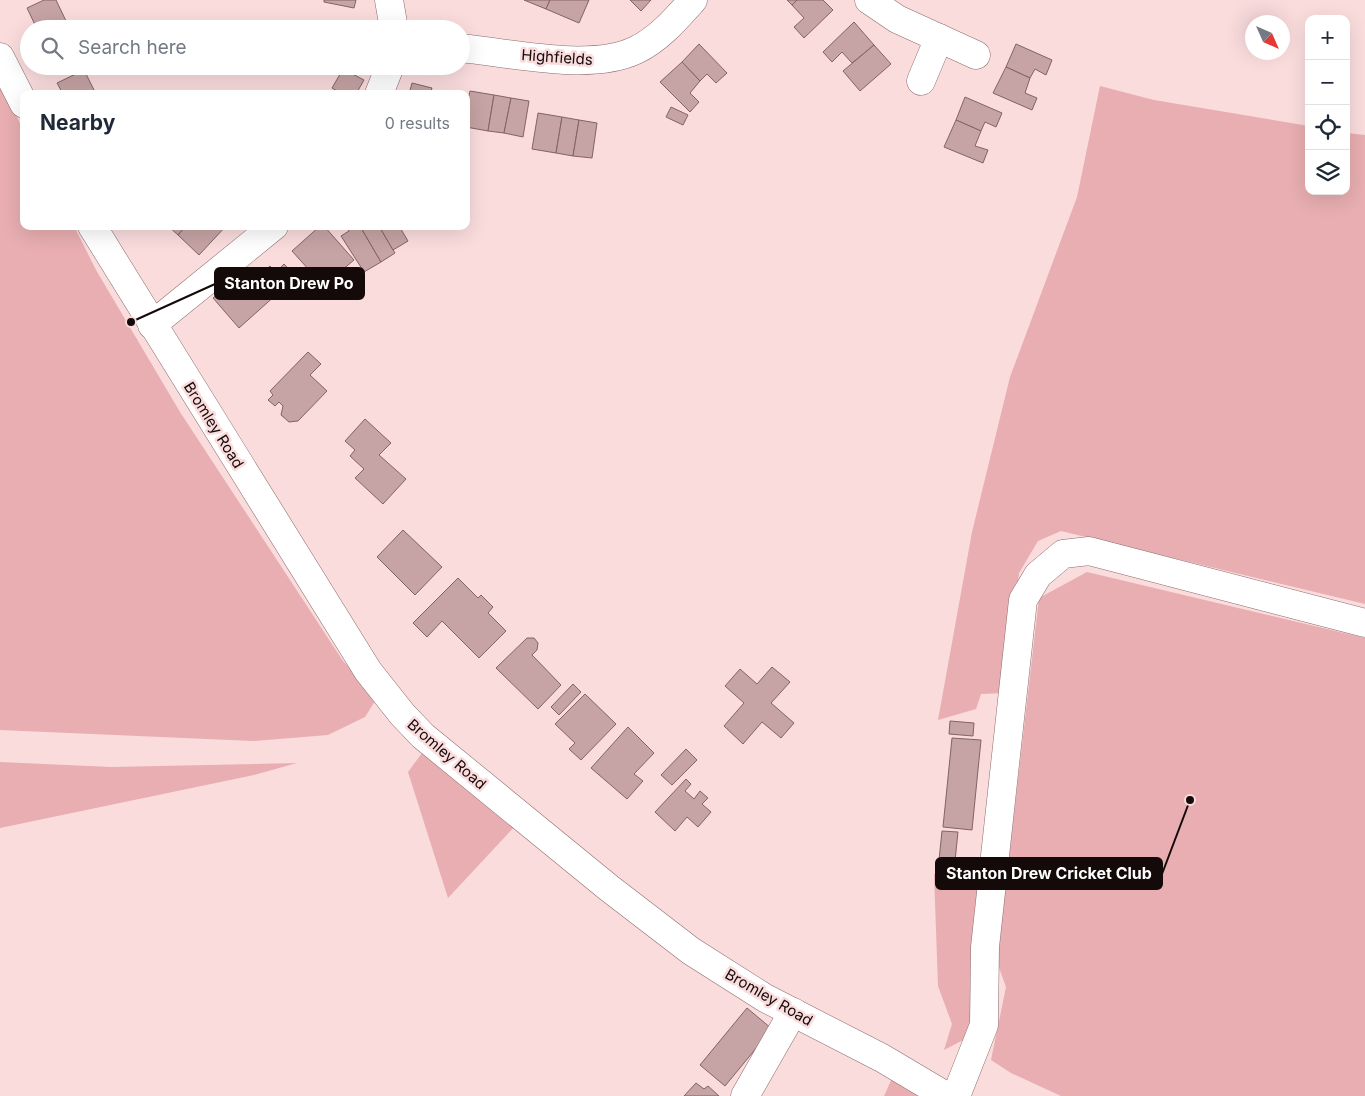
<!DOCTYPE html>
<html lang="en">
<head>
<meta charset="utf-8">
<style>
  :root { --surface:#fff; --page:#f2f2f3; --text:#1f2937; --muted:#747a83; --line:#e0e1e3 }
  body { margin:0; font-family:Inter,sans-serif; background:var(--page); color:var(--text) }
  .controls { position:absolute; right:15px; top:15px; display:grid; overflow:hidden; border-radius:10px; box-shadow:0 5px 20px #0002 }
  .controls button { width:45px; height:45px; display:grid; place-items:center; padding:0; border:0; border-bottom:1px solid var(--line); background:var(--surface); color:var(--text); font:25px sans-serif }
  .compass { position:absolute; left:1245px; top:15px; width:45px; height:45px; border-radius:50%; background:var(--surface); box-shadow:0 5px 20px #0002; rotate:135deg }
  .list { margin:0; padding:0; list-style:none }
  h2 { display:flex; justify-content:space-between; align-items:center; height:65px; margin:0; padding:0 20px; font-size:21px }
  h2 small { font-size:16px; font-weight:400; color:var(--muted) }
  .icon { flex:none; width:28px; height:28px; fill:none; stroke:currentColor; stroke-width:2; stroke-linecap:round; stroke-linejoin:round }
  .map { position:relative; flex:none; width:1365px; height:1096px; overflow:hidden }
  .search { position:absolute; background:var(--surface); box-shadow:0 5px 20px #0002; left:20px; top:20px; width:450px; height:55px; display:flex; align-items:center; gap:12px; box-sizing:border-box; padding:0 18px; border-radius:28px; color:var(--muted); font-size:19px }
  .panel { position:absolute; background:var(--surface); box-shadow:0 5px 20px #0002; left:20px; top:90px; width:450px; height:140px; border-radius:10px }
  .map>svg:first-child { display:block }
</style>
</head>
<body>
<div class="map">
<svg width="1365" height="1096" viewBox="0 0 1365 1096">
  <rect width="100%" height="100%" fill="#fadcdd"/>
  <g fill="#e8aeb1">
    <polygon points="0,83 24,131 24,226 74,226 96,270 180,412 343,661 377,698 365,717 328,735 253,741 0,730"/>
    <polygon points="1100,86 1154,100 1309,126 1309,191 1346,191 1346,133 1365,135 1365,604 1061,531 1038,541 1019,573 1006,693 981,694 976,709 938,720 972,532 1010,377 1077,197"/>
    <polygon points="1087,572 1365,638 1365,1096 1061,1096 1011,1073 991,1060 1006,987 997,962 1039,598"/>
    <polygon points="425,749 516,825 448,898 408,772"/>
    <polygon points="0,762 111,767 297,763 254,775 0,828"/>
    <polygon points="934,874 982,889 969,1037 944,1050 952,1024 938,986"/>
    <polygon points="893,1076 924,1096 884,1096"/>
  </g>
  <g fill="#c6a3a4" stroke="#836364">
    <polygon points="44,0 56,0 67,23 53,29 37,29 27,8"/>
    <polygon points="324,0 356,0 354,8 324,2"/>
    <polygon points="524,0 550,0 546,9"/>
    <polygon points="550,0 589,0 579,23 546,9"/>
    <polygon points="630,0 651,0 641,11"/>
    <polygon points="787,0 797,0 792,5"/>
    <polygon points="797,0 823,0 833,10 804,38 794,27 804,18 792,5"/>
    <polygon points="854,22 874,45 852,63 842,52 832,62 823,52"/>
    <polygon points="67,23 69,29 53,29"/>
    <polygon points="699,44 727,73 716,83 707,74 700,81 682,62"/>
    <polygon points="1016,44 1052,60 1046,75 1035,69 1030,78 1006,67"/>
    <polygon points="874,45 891,64 860,91 843,71"/>
    <polygon points="682,62 700,81 690,93 699,102 690,112 660,82"/>
    <polygon points="1006,67 1030,78 1025,93 1037,98 1032,110 993,93"/>
    <polygon points="343,69 364,80 356,94 342,94 332,88"/>
    <polygon points="84,70 96,94 63,94 57,83"/>
    <polygon points="412,83 432,88 430,94 409,94"/>
    <polygon points="470,91 494,95 488,131 466,127 466,109"/>
    <polygon points="494,95 511,98 504,133 488,131"/>
    <polygon points="965,97 1002,113 996,127 985,122 981,131 956,120"/>
    <polygon points="511,98 529,101 523,137 504,133"/>
    <polygon points="671,107 688,115 683,125 666,117"/>
    <polygon points="538,113 562,117 556,153 532,149"/>
    <polygon points="562,117 579,120 573,156 556,153"/>
    <polygon points="579,120 597,123 592,158 573,156"/>
    <polygon points="956,120 981,131 975,146 988,150 983,163 944,147"/>
    <polygon points="168,226 186,226 178,235"/>
    <polygon points="186,226 226,226 199,255 178,235"/>
    <polygon points="320,226 324,226 354,260 341,271 345,276 346,281 340,287 335,286 328,291 292,251"/>
    <polygon points="347,226 360,226 381,262 364,272 341,236 349,231"/>
    <polygon points="360,226 379,226 395,253 381,262"/>
    <polygon points="379,226 399,226 408,241 393,250"/>
    <polygon points="284,264 296,277 239,328 213,298 243,272 252,282 270,266 276,272"/>
    <polygon points="308,352 321,364 310,375 327,391 298,421 289,422 281,415 283,406 279,402 275,406 268,400 273,395 270,391"/>
    <polygon points="365,419 391,443 379,455 406,479 383,504 355,478 364,469 350,456 355,450 345,441"/>
    <polygon points="403,530 442,567 415,595 377,557"/>
    <polygon points="458,578 478,598 481,595 493,607 488,613 506,631 479,658 442,621 427,637 413,623"/>
    <polygon points="527,638 534,638 538,643 537,650 532,655 561,685 538,709 496,668"/>
    <polygon points="772,667 790,682 771,703 794,723 781,738 762,722 743,744 724,726 744,703 725,686 740,669 757,684"/>
    <polygon points="573,684 581,692 559,715 551,707"/>
    <polygon points="585,694 616,724 581,760 569,749 575,743 555,724"/>
    <polygon points="950,721 974,723 973,736 949,734"/>
    <polygon points="628,727 654,753 634,774 643,781 627,799 591,768"/>
    <polygon points="952,738 981,740 972,830 943,827"/>
    <polygon points="686,749 697,760 672,785 661,775"/>
    <polygon points="686,779 691,784 685,791 694,799 700,791 708,798 702,804 711,812 698,827 687,817 675,831 655,812"/>
    <polygon points="942,831 958,832 955,861 939,860"/>
    <polygon points="747,1008 772,1029 725,1086 700,1065"/>
    <polygon points="696,1083 704,1089 708,1086 719,1096 684,1096"/>
  </g>
  <g fill="none" stroke-linecap="round" stroke-linejoin="round">
    <g stroke="#8c6b6d" stroke-width="29">
      <g id="minor">
        <polyline points="389,0 394,29"/>
        <polyline points="869,0 897,19 976,55"/>
        <path d="M461 48C510 53 591 72 636 50 659 39 676 19 693 0"/>
        <polyline points="0,57 24,104"/>
        <polyline points="921,81 939,38"/>
        <polyline points="379,94 390,66"/>
        <polyline points="92,226 368,671 402,714 423,736 609,888 691,951 765,998 882,1058 946,1096"/>
        <polyline points="152,325 274,226"/>
        <polyline points="745,1096 793,1012"/>
        <polyline points="956,1096 984,1025 985,947 1023,600 1038,575 1063,554 1089,551 1365,623"/>
      </g>
    </g>
    <use href="#minor" stroke="#fff" stroke-width="28"/>
  </g>
  <g text-anchor="middle" dominant-baseline="central" stroke-width="5" stroke-linejoin="round" paint-order="stroke">
    <g font-size="15" fill="#150a0a" stroke="#fadcdd">
      <text transform="translate(557 57) rotate(4)">Highfields</text>
      <text transform="translate(214 425) rotate(58)">Bromley Road</text>
      <text transform="translate(447 754) rotate(41)">Bromley Road</text>
      <text transform="translate(769 997) rotate(30)">Bromley Road</text>
    </g>
  </g>
  <path fill="none" stroke="#150a0a" stroke-width="2" d="M131 322L215 284M1190 800L1162 874"/>
  <g fill="#150a0a" stroke="#fadcdd" stroke-width="2">
    <circle cx="131" cy="322" r="5"/>
    <circle cx="1190" cy="800" r="5"/>
  </g>
  <g fill="#150a0a" stroke="#150a0a" stroke-width="2">
    <rect x="215" y="268" width="149" height="31" rx="5"/>
    <rect x="936" y="858" width="226" height="31" rx="5"/>
  </g>
  <g font-size="16" text-anchor="middle" font-weight="bold" fill="#fff">
    <text x="289" y="289">Stanton Drew Po</text>
    <text x="1049" y="879">Stanton Drew Cricket Club</text>
  </g>
</svg>
<div class="controls">
<button>+</button>
<button>−</button>
<button><svg class="icon" aria-label="locate" viewBox="0 0 24 24"><circle cx="12" cy="12" r="6"/><path d="M12 2v4M12 18v4M2 12h4M18 12h4"/></svg></button>
<button><svg class="icon" aria-label="layers" viewBox="0 0 24 24"><path d="M12 4l9 5-9 5-9-5zM3 14l9 5 9-5"/></svg></button>
</div>
<svg class="compass" viewBox="-18 -18 36 36"><path d="M0-13l5 13h-10z" fill="#e53935"/><path d="M0 13l5-13h-10z" fill="#747a83"/></svg>
<div class="search"><svg class="icon" aria-label="search" viewBox="0 0 24 24"><circle cx="10" cy="10" r="6"/><path d="M15 15l6 6"/></svg>Search here</div>
<section class="panel">
<h2>Nearby<small>0 results</small></h2>
<ul class="list">
</ul>
</section>
</div>
</body>
</html>
